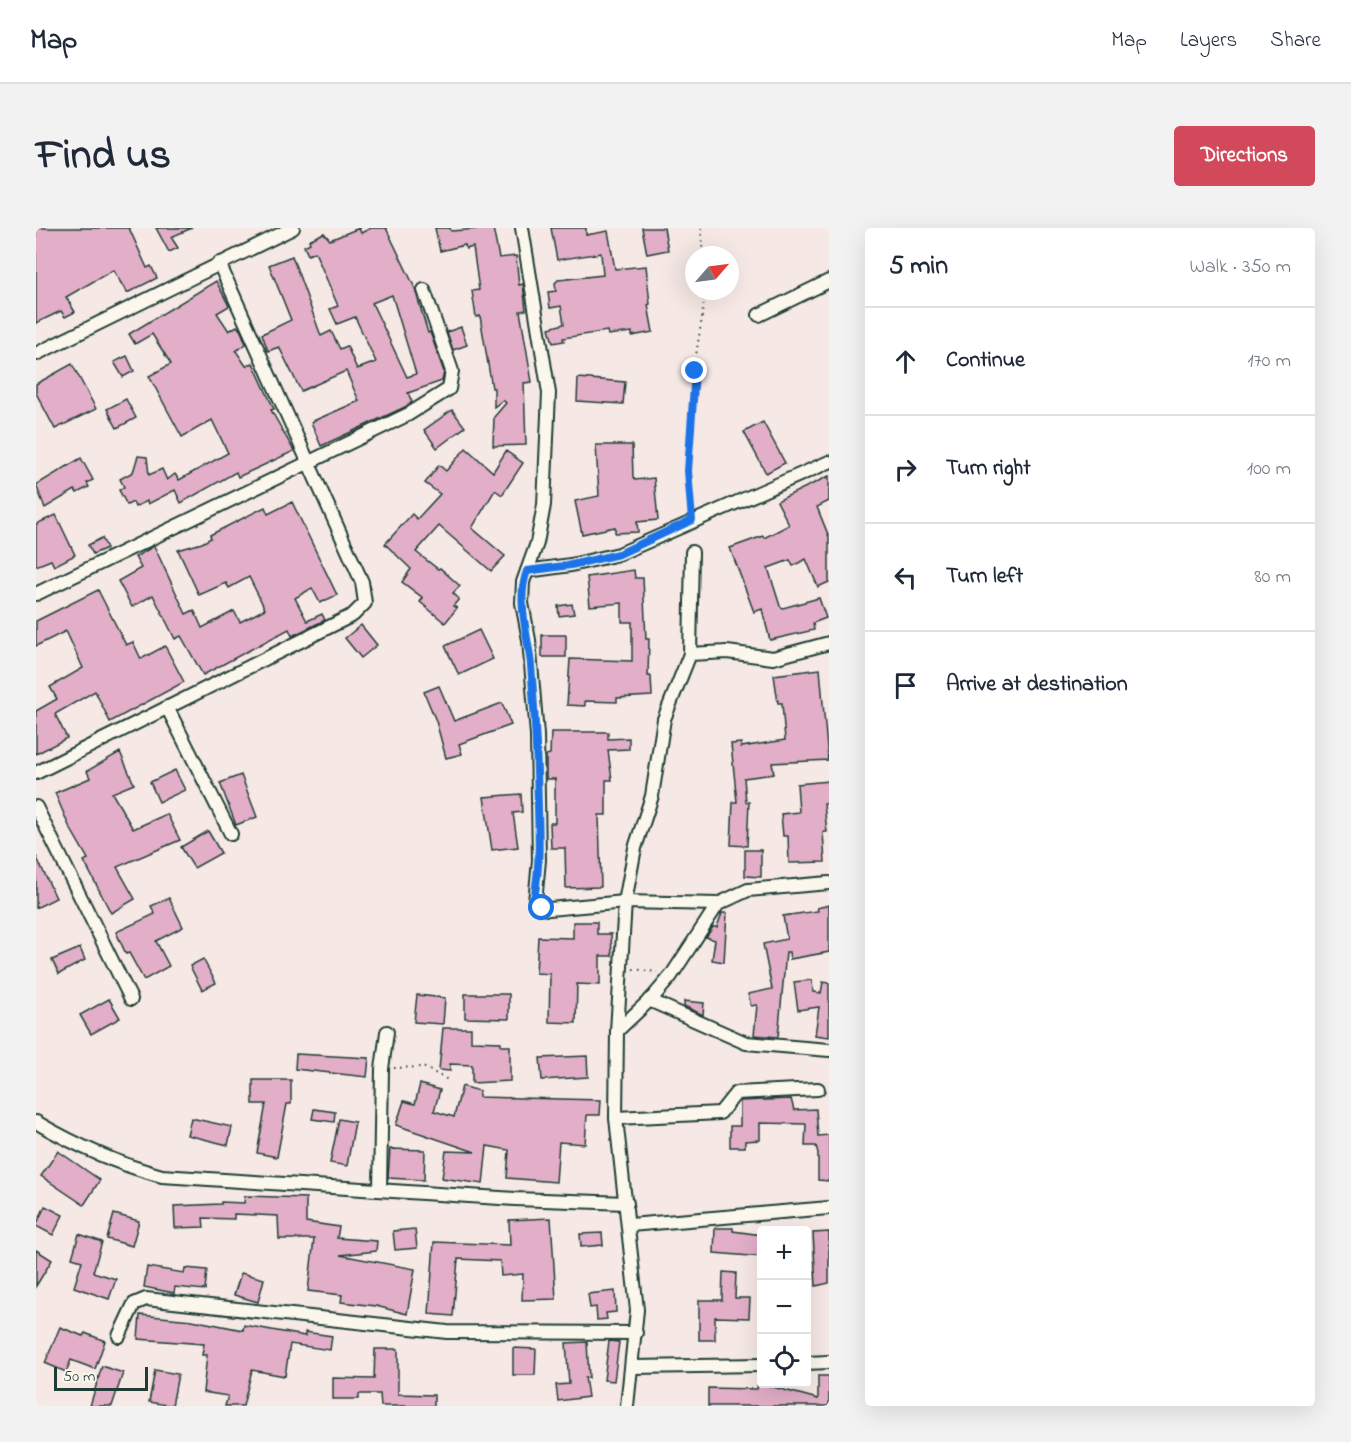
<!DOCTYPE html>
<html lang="en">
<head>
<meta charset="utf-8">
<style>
  :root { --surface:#fff; --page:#f2f2f3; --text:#1f2937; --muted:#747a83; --line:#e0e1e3; --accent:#d1495b }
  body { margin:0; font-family:"Indie Flower",sans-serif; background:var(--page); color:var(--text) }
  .controls { position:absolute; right:18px; bottom:18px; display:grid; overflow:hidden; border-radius:6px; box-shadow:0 6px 24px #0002 }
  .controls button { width:54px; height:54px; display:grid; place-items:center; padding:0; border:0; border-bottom:2px solid var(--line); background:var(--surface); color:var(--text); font:30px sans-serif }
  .compass { position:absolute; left:649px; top:18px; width:54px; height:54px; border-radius:50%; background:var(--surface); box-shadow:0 6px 24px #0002; rotate:62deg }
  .scale { position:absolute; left:18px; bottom:15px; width:94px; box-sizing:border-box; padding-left:6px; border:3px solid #1f3d34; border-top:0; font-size:16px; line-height:21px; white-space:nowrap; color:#1f3d34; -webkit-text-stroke:4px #fbf7ec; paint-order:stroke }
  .stop { position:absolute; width:18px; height:18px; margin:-14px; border:4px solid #1a73e8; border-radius:50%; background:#fff }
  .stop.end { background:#1a73e8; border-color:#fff; box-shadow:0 2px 6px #0008 }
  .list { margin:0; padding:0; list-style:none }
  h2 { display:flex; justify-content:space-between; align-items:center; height:78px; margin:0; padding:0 24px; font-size:26px }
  h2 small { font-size:20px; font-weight:400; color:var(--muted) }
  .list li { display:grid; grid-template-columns:39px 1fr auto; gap:18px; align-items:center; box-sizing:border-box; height:108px; padding:0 24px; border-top:2px solid var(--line) }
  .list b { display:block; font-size:22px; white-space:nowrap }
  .list em { font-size:20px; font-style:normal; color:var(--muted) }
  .icon { flex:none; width:33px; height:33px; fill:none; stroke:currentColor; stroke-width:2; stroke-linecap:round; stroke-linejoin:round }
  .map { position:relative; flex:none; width:793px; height:1178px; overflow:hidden; border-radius:6px }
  header { display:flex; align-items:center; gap:36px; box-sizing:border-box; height:84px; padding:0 30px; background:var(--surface); border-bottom:2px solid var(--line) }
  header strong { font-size:28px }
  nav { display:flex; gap:33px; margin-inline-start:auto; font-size:21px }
  .intro { display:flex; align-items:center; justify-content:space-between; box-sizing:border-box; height:144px; padding:0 36px }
  h1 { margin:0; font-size:42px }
  .button { padding:15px 27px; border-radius:6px; background:var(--accent); color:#fff; font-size:21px; font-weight:700 }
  main { display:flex; gap:36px; padding:0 36px }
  aside { flex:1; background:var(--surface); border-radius:6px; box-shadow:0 6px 24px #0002 }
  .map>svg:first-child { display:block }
</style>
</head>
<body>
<header>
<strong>Map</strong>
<nav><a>Map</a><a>Layers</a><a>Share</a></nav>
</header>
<div class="intro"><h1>Find us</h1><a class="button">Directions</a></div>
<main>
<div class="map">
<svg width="793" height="1178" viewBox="0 0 793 1178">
  <rect width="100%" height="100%" fill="#f6e8e5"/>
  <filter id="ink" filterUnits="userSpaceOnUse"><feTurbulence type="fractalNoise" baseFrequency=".0167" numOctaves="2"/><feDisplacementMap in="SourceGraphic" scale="12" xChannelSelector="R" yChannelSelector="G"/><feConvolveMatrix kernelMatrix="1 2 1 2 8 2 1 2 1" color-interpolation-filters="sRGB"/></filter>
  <g filter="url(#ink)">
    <g fill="#e2aec8" stroke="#1f3d34" stroke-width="1.5" fill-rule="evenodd">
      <polygon points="0,0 93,0 111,40 115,38 121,50 91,65 77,42 30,69 39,84 29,89 25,83 0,95"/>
      <polygon points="120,0 156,0 135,9 142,20 133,24"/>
      <path d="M323 0 325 5 335 0H350L378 58 392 105 394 104 408 144 406 153 372 165 376 174 369 179 285 218 275 194 323 173 310 143 265 163 243 119 232 123 226 106 255 92 233 37 256 28 285 108 295 103 304 121 311 118 321 141 340 134 319 89 301 96 294 81 302 78 279 24 272 27 268 18 274 15 273 12 288 5 294 12ZM356 67 380 146 371 149 336 75Z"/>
      <polygon points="399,0 414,0 415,3 457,0 463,30 480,28 483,57 487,56 490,82 484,83 496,154 488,155 490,217 457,218 458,189 470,175 467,172 458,179 458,160 456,160 444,88 440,89 436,63 443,62 437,19 430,21 429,17 404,23"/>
      <polygon points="515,0 550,0 550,7 572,3 579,41 610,38 614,76 612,77 617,104 596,108 596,104 572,107 571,103 527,110 528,113 517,115 513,100 528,96 525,78 514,80 512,64 520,63 519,55 522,52 567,47 565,25 521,32"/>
      <polygon points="606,0 628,0 632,22 611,26"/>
      <polygon points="180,53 193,78 181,85 193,103 201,98 205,103 210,116 200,123 210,138 217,135 238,181 235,182 258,223 202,249 200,244 145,275 139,262 112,276 111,273 99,279 97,274 91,277 83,262 88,259 84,251 97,244 102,228 111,229 113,247 126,241 131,252 139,246 143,252 192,225 176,192 146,209 113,148 135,136 116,106 99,116 93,106"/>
      <polygon points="425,99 431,117 417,122 411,104"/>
      <polygon points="91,128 98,143 87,149 78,134"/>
      <polygon points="36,136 60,181 19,201 0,165 0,156"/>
      <polygon points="542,150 589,154 587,176 541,173"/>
      <polygon points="90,171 100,190 81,200 71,181"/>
      <polygon points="416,182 429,199 401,220 388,202"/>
      <polygon points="727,194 749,235 730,245 708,204"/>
      <polygon points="560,217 596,217 597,249 599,252 618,250 622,292 601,294 602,304 579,305 579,299 546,306 539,273 563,268"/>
      <polygon points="430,220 457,244 470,223 487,235 466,267 459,262 436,300 469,328 455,343 403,298 380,324 402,341 404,340 424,358 417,365 423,371 417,378 421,380 409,395 384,374 387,370 366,354 375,341 349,316 376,286 381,291 404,266 389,255 403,237 410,243"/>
      <polygon points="45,230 57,252 51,255 53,259 41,265 39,262 9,280 0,257"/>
      <polygon points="793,248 793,273 781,279 793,309 793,354 782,359 770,331 757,338 754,332 732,340 744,378 747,380 783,370 790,390 777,395 778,402 734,412 726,381 718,384 694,320 727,308 728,310 753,297 741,273"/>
      <polygon points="256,274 301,367 284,375 276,360 259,370 271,393 286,386 289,392 256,408 253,401 167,447 145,408 139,411 117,367 96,379 82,353 105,340 99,329 118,318 150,386 158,382 166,400 198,383 204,394 229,381 213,349 193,360 190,355 163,367 142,322 166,315 175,310 174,307 229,279 232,286"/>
      <polygon points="20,287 39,327 18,338 15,332 0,338 0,296"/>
      <polygon points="66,310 71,320 57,326 52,317"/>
      <polygon points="598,342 599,350 607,350 610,411 613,411 612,448 615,448 616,468 581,470 581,474 549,473 549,478 531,477 534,431 596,433 596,394 586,394 586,375 554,378 551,349"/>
      <polygon points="62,362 90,417 97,414 105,431 129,418 148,454 74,494 59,463 19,486 31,510 0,526 0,483 21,471 14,459 47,440 30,403 0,418 0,393"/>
      <polygon points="536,376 538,386 523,388 522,378"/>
      <polygon points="325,397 341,417 325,430 309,410"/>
      <polygon points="443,402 457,431 423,447 409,418"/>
      <rect x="506" y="407" width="24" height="22"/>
      <polygon points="784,441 792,532 736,535 738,546 708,550 710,574 713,574 711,618 695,617 697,574 701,574 695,516 705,515 705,519 749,512 746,475 742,475 738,447"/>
      <polygon points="403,458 418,493 466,475 475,497 423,516 426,526 410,530 400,493 388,464"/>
      <polygon points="515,504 572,504 572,511 593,510 593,521 572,522 576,552 570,552 570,587 563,587 565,659 530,660 529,620 515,620 514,595 519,595 519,551 510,551 510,527 514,526"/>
      <polygon points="84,524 98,556 76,565 97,601 131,586 144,612 81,639 99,671 75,685 48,633 52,631 33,598 19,565 54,550 51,543"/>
      <polygon points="139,542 149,562 123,574 114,554"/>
      <polygon points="205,547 221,589 200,597 184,555"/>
      <polygon points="793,553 793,575 788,576 791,604 787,604 789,634 753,635 752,608 747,608 745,586 763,584 761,556"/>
      <polygon points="485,566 486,584 477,585 482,619 456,622 448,569"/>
      <polygon points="172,603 185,625 158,640 145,619"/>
      <polygon points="709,622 725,622 725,649 709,648"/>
      <polygon points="0,628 20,670 0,680"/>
      <polygon points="133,670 147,699 120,713 133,738 108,752 93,725 90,726 80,704 119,686 115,678"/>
      <polygon points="793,677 793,724 754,731 753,724 750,724 742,809 718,807 721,777 715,778 712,766 736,761 727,716 751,711 747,688 782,683 781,680"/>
      <polygon points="686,685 691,685 688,734 676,732 679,712 670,709 677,699 681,699"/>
      <polygon points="537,694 561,694 561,706 575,706 576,728 564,728 564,757 541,756 540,795 513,794 514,746 500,745 502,709 537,710"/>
      <polygon points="44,720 49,732 23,746 16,732"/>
      <polygon points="167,731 180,755 166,762 154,738"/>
      <polygon points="776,752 777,764 785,765 787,754 793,755 793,809 779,807 783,779 762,782 758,754"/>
      <polygon points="429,766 473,766 473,791 429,790"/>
      <polygon points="381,767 409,770 407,796 378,794"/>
      <polygon points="73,771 84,790 55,806 44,787"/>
      <polygon points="648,773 668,775 667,787 648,778"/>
      <polygon points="407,800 435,800 435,813 465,814 465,818 474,818 474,853 436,855 436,837 414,836 414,843 403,842"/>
      <polygon points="260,826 333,830 331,849 259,841"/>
      <polygon points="551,828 552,849 506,852 504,830"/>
      <polygon points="217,852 255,852 255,876 251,876 241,929 221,925 230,876 217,876"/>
      <polygon points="384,856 404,862 398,883 418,889 426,858 443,863 443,869 565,872 564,887 551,887 549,916 523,914 520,954 471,950 473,922 451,918 447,956 406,950 410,923 439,924 360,897 368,873 379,876"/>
      <polygon points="755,871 758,882 780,881 782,908 793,907 793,953 782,952 782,925 780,918 769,918 770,896 724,895 724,912 709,913 709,919 694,919 694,898 704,898 704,873"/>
      <polygon points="278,881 299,884 298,894 276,891"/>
      <polygon points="155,890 196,899 192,917 151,907"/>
      <polygon points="303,891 319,894 311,938 294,935"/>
      <polygon points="354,921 389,922 388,952 352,950"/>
      <polygon points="22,923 64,952 48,977 5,948"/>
      <polygon points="209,968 270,970 270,994 303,999 301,1010 341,1013 340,1023 304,1027 379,1041 371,1086 340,1078 305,1074 306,1067 272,1063 278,1011 243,1011 242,988 198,986 198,991 167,990 168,999 139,1000 138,978 185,976 185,974 208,975"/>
      <polygon points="9,978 27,987 17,1007 0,998"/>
      <polygon points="78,986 103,993 96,1018 71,1011"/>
      <polygon points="515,990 520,1071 486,1072 487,1046 465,1048 464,1033 422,1031 417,1088 393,1086 398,1014 474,1017 473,992"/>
      <polygon points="679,1000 697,1000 697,1003 726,1007 726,1029 678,1025"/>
      <polygon points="379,1001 381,1020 359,1022 357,1003"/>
      <polygon points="793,1004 793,1055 780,1058 777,1005"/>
      <polygon points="566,1005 567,1017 545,1019 544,1006"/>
      <polygon points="43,1006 66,1014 57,1044 80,1051 73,1071 38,1059 46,1033 36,1030"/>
      <polygon points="0,1022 16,1032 0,1058"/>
      <polygon points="111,1039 148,1045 149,1040 171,1042 169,1062 139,1059 138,1065 108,1059"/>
      <polygon points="687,1044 700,1045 699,1070 714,1070 713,1090 679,1089 679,1112 663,1112 663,1072 686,1072"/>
      <polygon points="205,1045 228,1051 222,1074 198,1067"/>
      <polygon points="579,1063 580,1084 570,1085 571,1091 561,1092 560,1079 554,1080 552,1066"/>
      <polygon points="104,1087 156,1092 207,1102 208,1097 269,1108 269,1104 296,1108 294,1122 254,1116 249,1148 216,1142 207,1178 189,1178 192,1168 167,1164 171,1127 166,1127 168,1116 102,1111"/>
      <polygon points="24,1099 47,1108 49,1105 69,1113 59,1141 35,1132 30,1144 9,1135"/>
      <polygon points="573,1113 583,1114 578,1153 568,1152"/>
      <polygon points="551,1114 553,1150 549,1149 552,1169 522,1173 520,1157 533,1156 530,1115"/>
      <polygon points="477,1120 500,1121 499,1147 477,1147"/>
      <polygon points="339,1121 362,1121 362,1166 398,1167 398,1178 345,1178 344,1166 323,1166 323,1171 297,1171 297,1150 338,1151"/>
      <polygon points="66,1138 87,1145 76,1178 54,1178"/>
      <polygon points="119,1142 142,1146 136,1178 113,1174"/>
      <polygon points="782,1148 793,1148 793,1178 672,1178 672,1160 721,1161 722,1155 782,1171"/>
    </g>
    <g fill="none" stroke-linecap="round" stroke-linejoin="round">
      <g stroke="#1f3d34" stroke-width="16">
        <g id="minor">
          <polyline points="486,0 513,165 508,277 501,315 487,354 486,375 493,412 501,507 503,632 499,674 505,680 513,681 589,674 682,676"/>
          <polyline points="723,87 793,53"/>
          <polyline points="0,126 257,0"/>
          <polyline points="491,343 535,337 583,326 793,234"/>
          <polyline points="0,366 373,186 413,161 416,143 388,62"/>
          <polyline points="654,426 656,324"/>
          <polyline points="131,479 195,606"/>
          <polyline points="0,545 317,387 329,375 326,354 183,35"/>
          <polyline points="0,579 95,771"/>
          <polyline points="613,772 710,815 793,822"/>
          <polyline points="581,803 618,768 635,748 682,676 712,662 793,655"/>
          <polyline points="580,890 684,885 700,865 782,861"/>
          <path d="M0 894C41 918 81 936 126 948L479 971 591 975"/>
          <polyline points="344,962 346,841 351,804"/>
          <polyline points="594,997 793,980"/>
          <polyline points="83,1108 98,1076 110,1071 411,1104 600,1105"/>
          <polyline points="770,1135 793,1134"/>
          <polyline points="597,1139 726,1137"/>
          <polyline points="591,1178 601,1082 580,890 581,803 589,674 599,620 616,568 628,491 654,426 691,424 737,430 793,415"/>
        </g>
      </g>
      <g stroke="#1f3d34" stroke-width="2" stroke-dasharray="1.5 4.5" stroke-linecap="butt">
        <polyline points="665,0 667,27"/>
        <path d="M655 281C652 229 655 179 660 128 663 105 668 85 668 63"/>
        <polyline points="597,741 621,744"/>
        <polyline points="358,840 387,839 414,853"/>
      </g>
      <use href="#minor" stroke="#fbf7ec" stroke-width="12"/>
    </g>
  </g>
  <g fill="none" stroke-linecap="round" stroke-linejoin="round" filter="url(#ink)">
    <path stroke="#1a73e8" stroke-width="8" d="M506 680 498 670C504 640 503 610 502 579 501 531 499 485 495 437 492 407 480 372 491 343L535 337 583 326 656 292 652 243 659 143"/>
  </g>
</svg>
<div class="controls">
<button>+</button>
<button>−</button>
<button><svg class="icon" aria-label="locate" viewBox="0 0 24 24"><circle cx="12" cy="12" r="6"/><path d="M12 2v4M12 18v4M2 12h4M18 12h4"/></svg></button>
</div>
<svg class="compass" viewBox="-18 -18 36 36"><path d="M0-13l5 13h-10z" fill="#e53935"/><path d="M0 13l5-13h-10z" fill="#747a83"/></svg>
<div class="scale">50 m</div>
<div class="stop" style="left:506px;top:680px"></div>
<div class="stop end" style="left:659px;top:143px"></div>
</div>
<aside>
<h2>5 min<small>Walk · 350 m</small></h2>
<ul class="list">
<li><svg class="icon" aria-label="ahead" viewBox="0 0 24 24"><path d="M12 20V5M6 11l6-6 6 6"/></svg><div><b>Continue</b></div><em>170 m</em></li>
<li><svg class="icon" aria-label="right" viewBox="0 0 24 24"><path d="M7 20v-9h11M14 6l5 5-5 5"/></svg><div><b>Turn right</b></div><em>100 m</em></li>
<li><svg class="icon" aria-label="left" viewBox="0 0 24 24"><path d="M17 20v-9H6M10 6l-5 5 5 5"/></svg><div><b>Turn left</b></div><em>80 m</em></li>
<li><svg class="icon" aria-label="arrive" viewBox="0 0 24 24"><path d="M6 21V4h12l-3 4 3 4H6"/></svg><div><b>Arrive at destination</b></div></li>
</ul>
</aside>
</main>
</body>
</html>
